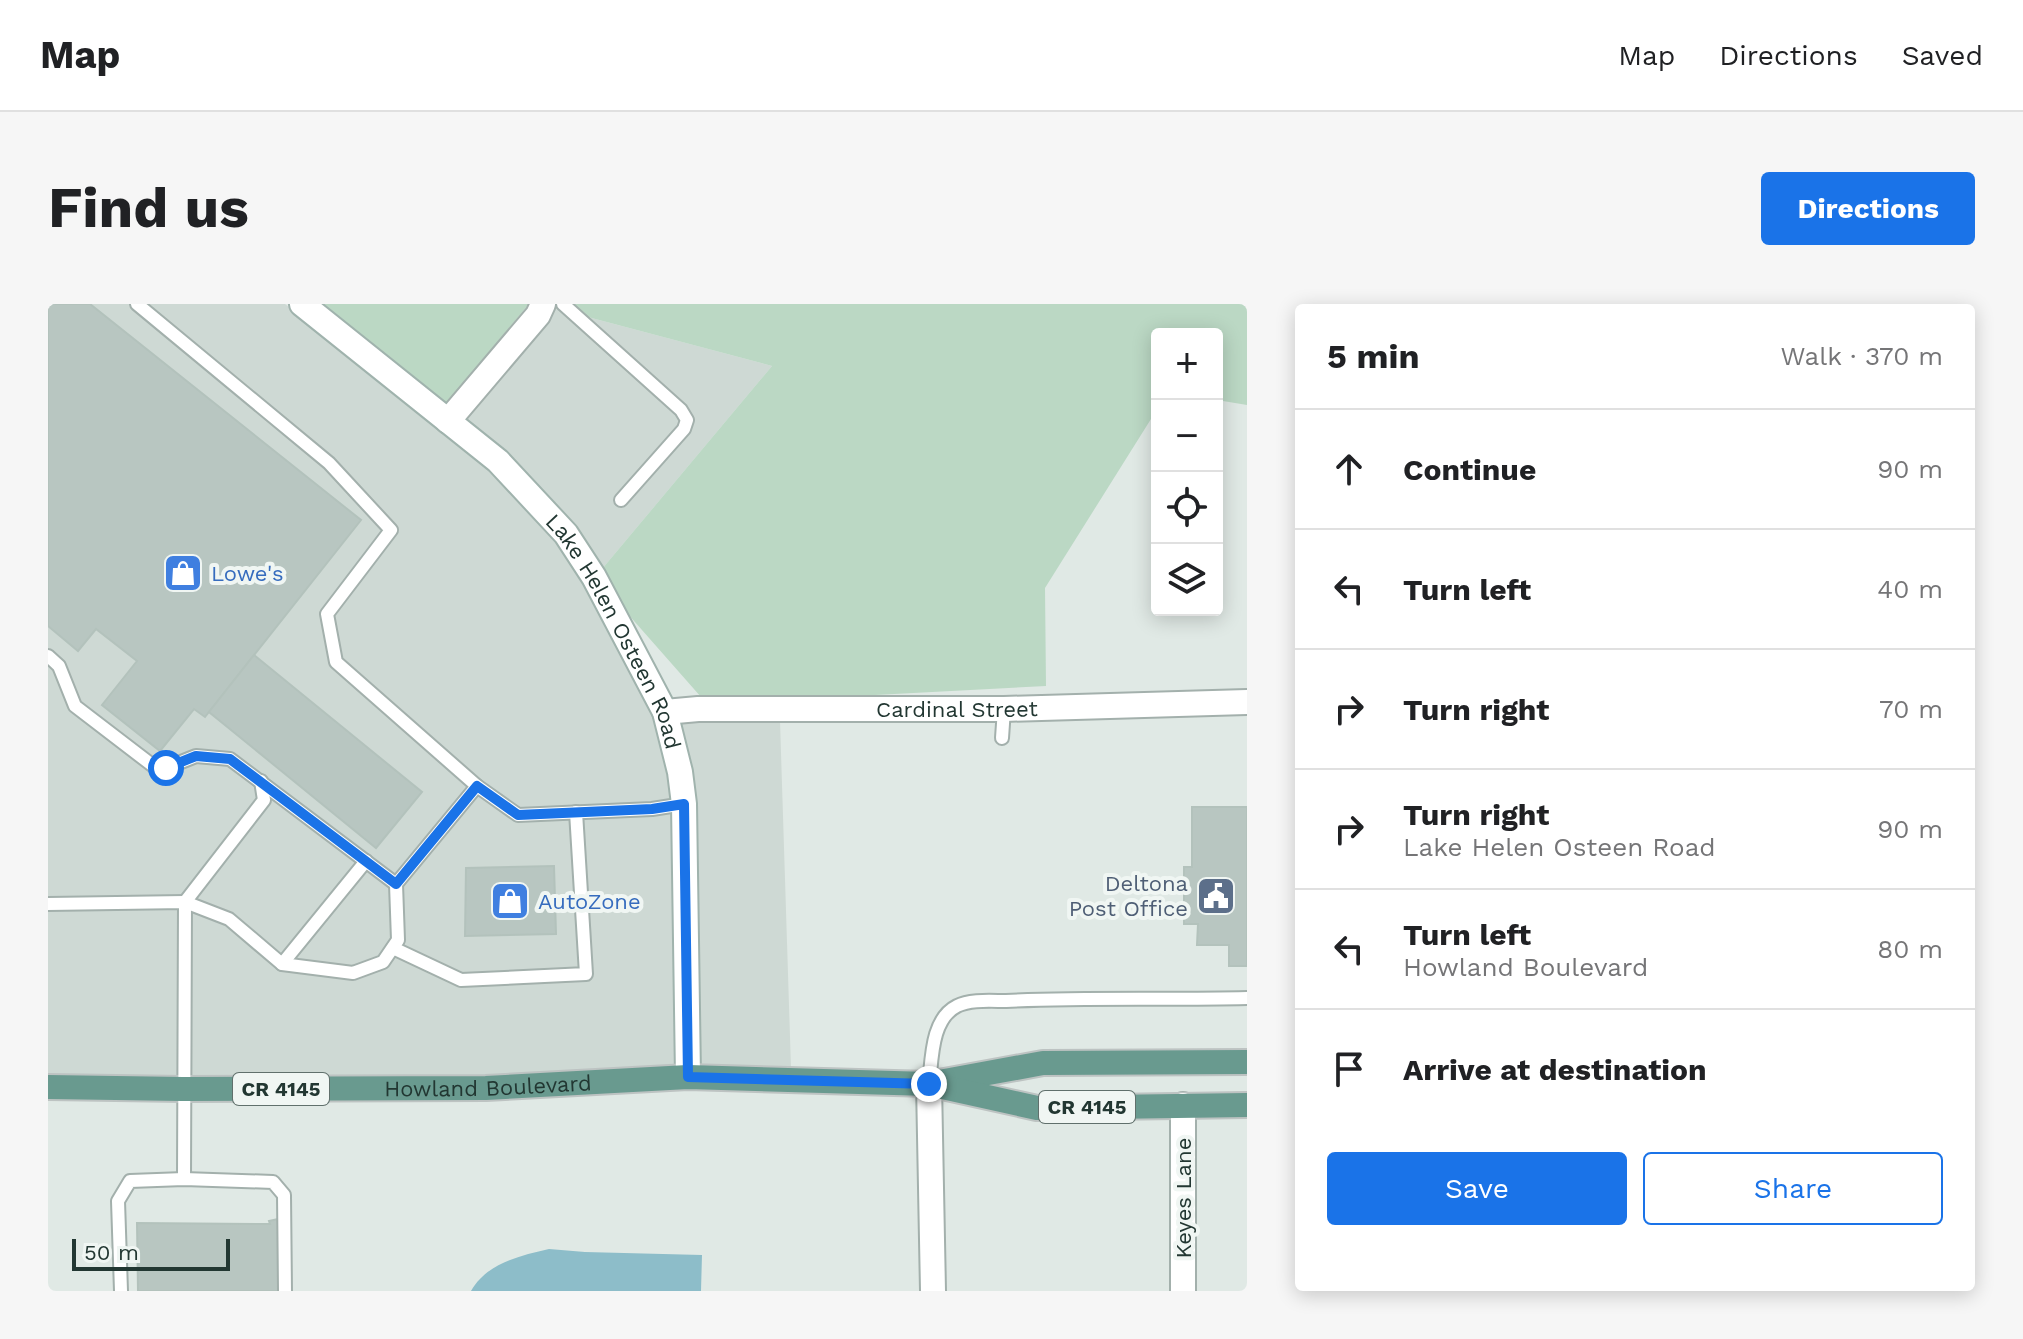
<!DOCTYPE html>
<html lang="en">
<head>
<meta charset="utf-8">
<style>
  :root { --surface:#fff; --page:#f6f6f6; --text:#202124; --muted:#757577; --line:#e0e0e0; --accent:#1a73e8 }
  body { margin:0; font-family:"Work Sans",sans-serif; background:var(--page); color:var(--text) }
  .controls { position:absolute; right:24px; top:24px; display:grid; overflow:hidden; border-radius:8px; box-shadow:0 4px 20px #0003 }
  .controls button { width:72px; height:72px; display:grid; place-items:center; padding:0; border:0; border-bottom:2px solid var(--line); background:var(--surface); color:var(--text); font:40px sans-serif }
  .scale { position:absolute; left:24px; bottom:20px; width:158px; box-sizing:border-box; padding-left:8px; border:4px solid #223732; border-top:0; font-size:22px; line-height:28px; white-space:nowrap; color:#223732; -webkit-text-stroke:6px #f0f6f3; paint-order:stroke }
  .stop { position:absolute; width:24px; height:24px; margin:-18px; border:6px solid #1a73e8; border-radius:50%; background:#fff }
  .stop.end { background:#1a73e8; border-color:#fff; box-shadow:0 2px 8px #0008 }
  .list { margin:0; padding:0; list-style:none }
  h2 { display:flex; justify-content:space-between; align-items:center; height:104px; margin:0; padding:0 32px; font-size:34px }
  h2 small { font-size:26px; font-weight:400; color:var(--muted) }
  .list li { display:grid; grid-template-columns:52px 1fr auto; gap:24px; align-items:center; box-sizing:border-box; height:120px; padding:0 32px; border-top:2px solid var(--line) }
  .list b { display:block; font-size:30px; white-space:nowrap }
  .list p { margin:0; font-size:26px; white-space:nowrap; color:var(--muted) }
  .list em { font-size:26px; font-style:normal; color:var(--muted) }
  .actions { display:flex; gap:16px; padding:24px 32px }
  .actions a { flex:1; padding:18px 0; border:2px solid var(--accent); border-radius:8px; text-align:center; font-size:28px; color:var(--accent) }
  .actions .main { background:var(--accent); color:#fff }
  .icon { flex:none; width:44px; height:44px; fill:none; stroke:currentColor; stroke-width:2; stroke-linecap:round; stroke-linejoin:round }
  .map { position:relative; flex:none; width:1199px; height:987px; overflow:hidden; border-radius:8px }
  header { display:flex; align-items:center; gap:48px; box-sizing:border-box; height:112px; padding:0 40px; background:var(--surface); border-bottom:2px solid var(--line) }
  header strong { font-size:38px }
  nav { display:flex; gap:44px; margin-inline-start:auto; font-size:28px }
  .intro { display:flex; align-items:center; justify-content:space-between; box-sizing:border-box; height:192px; padding:0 48px }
  h1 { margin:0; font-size:56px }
  .button { padding:20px 36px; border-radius:8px; background:var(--accent); color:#fff; font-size:28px; font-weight:700 }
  main { display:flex; gap:48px; padding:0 48px }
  aside { flex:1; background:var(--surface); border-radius:8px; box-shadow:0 4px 20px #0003 }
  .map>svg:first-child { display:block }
</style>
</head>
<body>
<header>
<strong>Map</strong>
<nav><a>Map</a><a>Directions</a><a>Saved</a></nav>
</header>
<div class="intro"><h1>Find us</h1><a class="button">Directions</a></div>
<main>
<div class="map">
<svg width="1199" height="987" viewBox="0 0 1199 987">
  <rect width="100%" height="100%" fill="#e0e9e5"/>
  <g fill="#ced9d4">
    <polygon points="0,0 237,0 443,165 509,236 537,278 606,410 620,468 625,504 627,762 436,772 133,774 0,771"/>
    <polygon points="506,4 724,62 554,265 528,224 493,185 457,149 417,116 499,19"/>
    <polygon points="652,417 732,417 743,764 651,761 631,419"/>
  </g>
  <g fill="#bbd8c4">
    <polygon points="272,0 481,0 397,101"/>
    <polygon points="508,0 1199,0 1199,101 1169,96 1169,30 1109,30 1109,116 1103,115 997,284 998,382 789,393 653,393 579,309 554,265 724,62 506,4"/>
  </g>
  <path fill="#8dbdc9" d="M501 945 537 948 654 951 653 987H423C439 959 471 952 501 945Z"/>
  <g fill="#b8c6c1" stroke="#b3c2bc" stroke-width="2">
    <polygon points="0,0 42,0 313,216 157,413 146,405 112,447 54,401 89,357 48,325 30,347 0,322"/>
    <polygon points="206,351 374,488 328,544 161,408"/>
    <polygon points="1144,503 1199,503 1199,662 1181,662 1181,641 1149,641 1150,620 1136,620 1136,563 1144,563"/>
    <polygon points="506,562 508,630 417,632 418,564"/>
    <polygon points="230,915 230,987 90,987 89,919 222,920 221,917"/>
  </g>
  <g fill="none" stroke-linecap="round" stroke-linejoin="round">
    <g stroke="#a3b0ac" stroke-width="16">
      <g id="lane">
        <polyline points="89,0 281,159 343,226 279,310 288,358 429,482"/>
        <polyline points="515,0 633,106 639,116 636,125 573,196"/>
        <polyline points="0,352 11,362 27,402 104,461 118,464 148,452 182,455 348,580 429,482 470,511 604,505 636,500"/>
        <polyline points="954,434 956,405"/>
        <polyline points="213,477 216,496 137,598 181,615 234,660 318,557"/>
        <polyline points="0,600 137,598 136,875"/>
        <polyline points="345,644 413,676 538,670 528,508"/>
        <polyline points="234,660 305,669 335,658 350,636 348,580"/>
        <path d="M881 780C884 755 883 715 909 702 922 695 944 697 958 697 1038 693 1119 696 1199 694"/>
        <polyline points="73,987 70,897 82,877 136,875 225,878 236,891 237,987"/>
      </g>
    </g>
    <g stroke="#a3b0ac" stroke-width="28">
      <g id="street">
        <polyline points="400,117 490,11 495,0"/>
        <path id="s1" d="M617 408 650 405H956L1199 398"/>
        <polyline points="881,780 885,987"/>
        <polyline points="1135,801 1135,987"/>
      </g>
    </g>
    <g stroke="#a0b3ad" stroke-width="28">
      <g id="secondary">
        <path id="s2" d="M254 0 450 157 518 230 546 273 617 408 632 468 636 500 640 773"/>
      </g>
    </g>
    <g stroke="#bdc3c2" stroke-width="28">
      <g id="primary">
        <polyline points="891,778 995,759 1199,758"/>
        <path id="s3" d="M0 783 135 785 438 784 640 773 881 780 989 804 1199 801"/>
      </g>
    </g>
    <use href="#lane" stroke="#fff" stroke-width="12"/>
    <use href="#street" stroke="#fff" stroke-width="24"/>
    <use href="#secondary" stroke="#fff" stroke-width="24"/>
    <use href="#primary" stroke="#699a8f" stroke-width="24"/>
  </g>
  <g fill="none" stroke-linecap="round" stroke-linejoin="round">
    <polyline stroke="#1a73e8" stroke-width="10" points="118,464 148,452 182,455 348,580 429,482 470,511 604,505 636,500 640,773 881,780"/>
  </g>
  <defs>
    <g id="shop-square" transform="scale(2)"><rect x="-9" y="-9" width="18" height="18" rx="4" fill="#3f7fe0" stroke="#f0f6f3"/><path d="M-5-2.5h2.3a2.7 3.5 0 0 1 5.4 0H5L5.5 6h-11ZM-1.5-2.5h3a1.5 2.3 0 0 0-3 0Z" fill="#fff"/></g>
    <g id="civic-square" transform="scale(2)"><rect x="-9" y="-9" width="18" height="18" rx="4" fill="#5c6f8a" stroke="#f0f6f3"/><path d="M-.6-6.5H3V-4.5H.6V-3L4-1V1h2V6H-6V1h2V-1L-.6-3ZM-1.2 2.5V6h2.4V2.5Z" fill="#fff"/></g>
  </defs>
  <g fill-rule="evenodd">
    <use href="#shop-square" x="135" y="269"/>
    <use href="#civic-square" x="1168" y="592"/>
    <use href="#shop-square" x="462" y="597"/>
  </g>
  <g text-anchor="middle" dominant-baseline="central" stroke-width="8" stroke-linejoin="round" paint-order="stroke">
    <g fill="#f0f6f3" stroke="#60706c" stroke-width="2">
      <rect x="185" y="769" width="96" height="32" rx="6"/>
      <rect x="991" y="787" width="96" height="32" rx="6"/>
    </g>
    <g font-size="20" font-weight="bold" fill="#223732">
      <text x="233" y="785">CR 4145</text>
      <text x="1039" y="803">CR 4145</text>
    </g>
    <g font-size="22" fill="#366cbe" stroke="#f0f6f3" text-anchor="start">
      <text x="163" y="269">Lowe's</text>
      <text x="490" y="597">AutoZone</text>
    </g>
    <g font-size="22" fill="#223732" stroke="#f0f6f3">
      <text stroke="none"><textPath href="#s2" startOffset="460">Lake Helen Osteen Road</textPath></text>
      <text stroke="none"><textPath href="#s1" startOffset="292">Cardinal Street</textPath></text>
      <text stroke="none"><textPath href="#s3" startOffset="440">Howland Boulevard</textPath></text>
      <text transform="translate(1135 894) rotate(-90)">Keyes Lane</text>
    </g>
    <g font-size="22" fill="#4e5e75" stroke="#f0f6f3" text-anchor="end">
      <text x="1140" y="579">Deltona<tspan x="1140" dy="25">Post Office</tspan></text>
    </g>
  </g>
</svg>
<div class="controls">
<button>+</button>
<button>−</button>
<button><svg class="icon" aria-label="locate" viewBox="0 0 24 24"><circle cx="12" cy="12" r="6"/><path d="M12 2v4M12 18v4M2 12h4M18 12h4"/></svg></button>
<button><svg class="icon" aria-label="layers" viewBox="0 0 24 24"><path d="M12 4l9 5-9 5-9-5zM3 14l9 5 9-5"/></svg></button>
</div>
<div class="scale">50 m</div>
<div class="stop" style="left:118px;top:464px"></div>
<div class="stop end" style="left:881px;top:780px"></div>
</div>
<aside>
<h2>5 min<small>Walk · 370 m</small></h2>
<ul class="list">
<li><svg class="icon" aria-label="ahead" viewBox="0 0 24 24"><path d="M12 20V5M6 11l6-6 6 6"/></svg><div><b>Continue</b></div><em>90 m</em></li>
<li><svg class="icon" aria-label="left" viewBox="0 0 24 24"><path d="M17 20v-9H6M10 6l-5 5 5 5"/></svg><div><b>Turn left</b></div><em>40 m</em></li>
<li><svg class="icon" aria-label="right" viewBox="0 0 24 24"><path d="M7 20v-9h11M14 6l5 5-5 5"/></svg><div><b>Turn right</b></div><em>70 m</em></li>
<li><svg class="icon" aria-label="right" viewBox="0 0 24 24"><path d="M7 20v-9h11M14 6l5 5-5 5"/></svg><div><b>Turn right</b><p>Lake Helen Osteen Road</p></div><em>90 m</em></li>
<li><svg class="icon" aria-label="left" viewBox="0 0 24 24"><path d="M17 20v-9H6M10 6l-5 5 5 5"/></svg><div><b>Turn left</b><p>Howland Boulevard</p></div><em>80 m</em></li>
<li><svg class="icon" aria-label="arrive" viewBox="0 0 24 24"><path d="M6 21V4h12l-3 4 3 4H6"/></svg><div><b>Arrive at destination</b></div></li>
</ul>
<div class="actions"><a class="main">Save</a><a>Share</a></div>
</aside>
</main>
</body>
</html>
